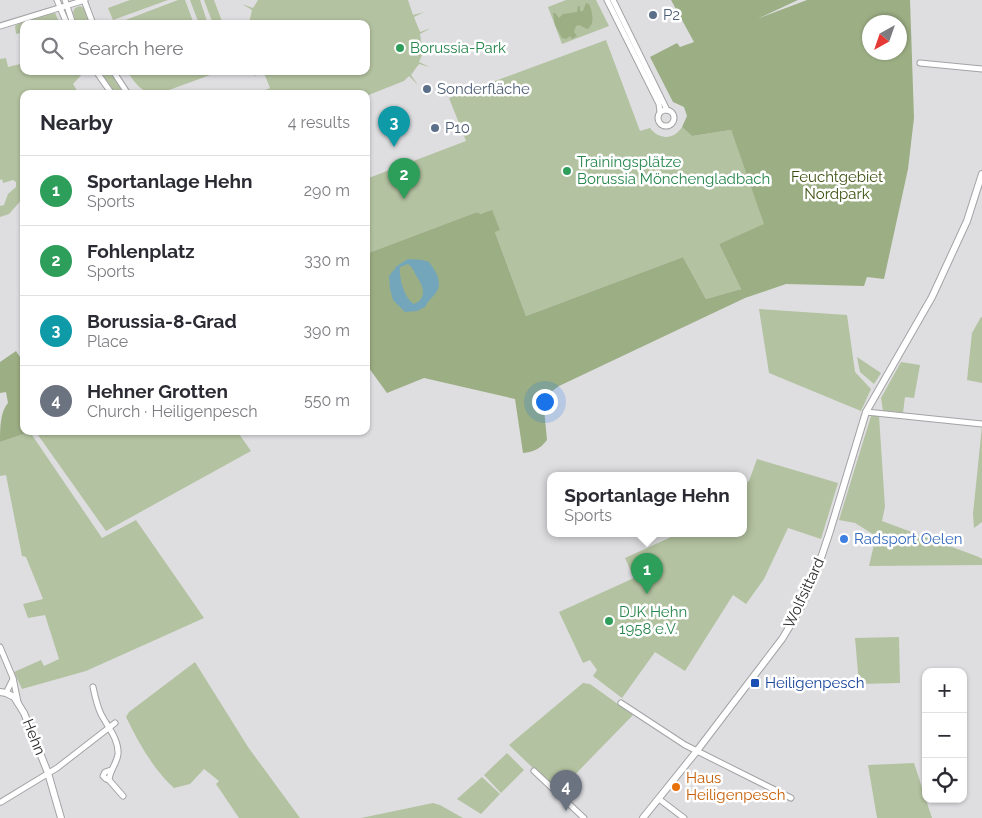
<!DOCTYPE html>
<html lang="en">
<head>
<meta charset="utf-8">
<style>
  :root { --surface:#fff; --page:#f7f7f7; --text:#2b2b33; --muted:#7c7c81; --line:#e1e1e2; --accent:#db2777 }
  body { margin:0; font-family:Raleway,sans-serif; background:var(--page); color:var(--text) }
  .controls { position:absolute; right:15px; bottom:15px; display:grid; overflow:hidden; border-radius:10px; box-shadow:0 1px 4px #0004 }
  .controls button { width:45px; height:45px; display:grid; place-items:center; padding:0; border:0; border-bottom:1px solid var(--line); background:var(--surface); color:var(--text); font:25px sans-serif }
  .compass { position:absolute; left:862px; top:15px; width:45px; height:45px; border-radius:50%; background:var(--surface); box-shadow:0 1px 4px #0004; rotate:220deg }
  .you { position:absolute; left:544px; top:401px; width:18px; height:18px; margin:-12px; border:4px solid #fff; border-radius:50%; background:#1a73e8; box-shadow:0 0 0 8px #1a73e833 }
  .badge { display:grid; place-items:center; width:32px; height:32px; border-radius:50%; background:var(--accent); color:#fff; font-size:16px; font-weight:700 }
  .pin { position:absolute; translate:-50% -41px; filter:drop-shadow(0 1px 2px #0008) }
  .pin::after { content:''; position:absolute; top:26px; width:18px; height:15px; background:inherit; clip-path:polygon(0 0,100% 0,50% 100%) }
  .popup { position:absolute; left:547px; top:472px; width:200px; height:65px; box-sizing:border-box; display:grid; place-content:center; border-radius:10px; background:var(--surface); filter:drop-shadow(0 1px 4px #0005); font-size:16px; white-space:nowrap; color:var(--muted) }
  .popup b { font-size:19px; color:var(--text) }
  .popup::after { content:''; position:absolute; left:50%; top:100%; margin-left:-10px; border:10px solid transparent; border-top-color:var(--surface) }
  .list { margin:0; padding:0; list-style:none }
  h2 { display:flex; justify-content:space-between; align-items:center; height:65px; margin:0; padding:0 20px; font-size:21px }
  h2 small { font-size:16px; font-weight:400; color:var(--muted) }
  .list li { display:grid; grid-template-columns:32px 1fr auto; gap:15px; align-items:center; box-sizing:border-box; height:70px; padding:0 20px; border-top:1px solid var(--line) }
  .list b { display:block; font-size:19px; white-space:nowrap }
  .list p { margin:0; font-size:16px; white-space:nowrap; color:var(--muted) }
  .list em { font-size:16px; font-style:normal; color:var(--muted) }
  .icon { flex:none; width:28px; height:28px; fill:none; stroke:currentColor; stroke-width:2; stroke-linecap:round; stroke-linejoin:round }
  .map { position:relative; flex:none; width:982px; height:818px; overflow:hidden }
  .search { position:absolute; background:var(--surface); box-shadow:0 1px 4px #0004; left:20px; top:20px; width:350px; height:55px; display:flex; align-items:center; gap:12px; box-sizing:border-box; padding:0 18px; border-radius:10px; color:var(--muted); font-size:19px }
  .panel { position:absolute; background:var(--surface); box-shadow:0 1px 4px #0004; left:20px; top:90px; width:350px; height:345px; border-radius:10px }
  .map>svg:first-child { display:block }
</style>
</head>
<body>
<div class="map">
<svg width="982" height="818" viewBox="0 0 982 818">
  <rect width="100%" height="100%" fill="#dedee1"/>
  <g fill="#b3c2a0">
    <polygon points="130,0 168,0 113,20 108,8"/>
    <polygon points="178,0 185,0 194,24 115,24"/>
    <polygon points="190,0 200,0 208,24 199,24"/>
    <polygon points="204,0 214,0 223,24 213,24"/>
    <polygon points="258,0 408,0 413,15 424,12 414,17 420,32 431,28 420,34 422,46 434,49 422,49 422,55 419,62 430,67 419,64 411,75 418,85 409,76 404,81 366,96 366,94 272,94 270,90 259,93 270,88 264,73 253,76 262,71 366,71 366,24 237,24 249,23 252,10 242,4 253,8"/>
    <polygon points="566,0 596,0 609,26 562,44 548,7"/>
    <polygon points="80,6 84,8 90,24 76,24 73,12 75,8"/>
    <path d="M55 13 60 24H24V32L16 34 15 26C24 17 42 15 55 13Z"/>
    <path d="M606 40 640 131 650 128C659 140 674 140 682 127L692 136 731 130 765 225 719 244 741 289 706 299 683 257 526 316 495 232 499 230 481 214 477 212 369 253 366 247V179L466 141 449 98Z"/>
    <polygon points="6,58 8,67 24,63 24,71 85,71 73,84 79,94 24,94 24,197 9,214 0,217 0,206 4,205 8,194 16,187 16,182 13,180 3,183 2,179 0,180 0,59"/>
    <polygon points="100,71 110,71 125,94 115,94"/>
    <path d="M127 71H212L213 74 158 94C142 94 135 83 127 71Z"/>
    <polygon points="759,309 847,315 855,372 871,389 861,411 769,373"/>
    <polygon points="981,317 982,317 982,383 967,380 972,333"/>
    <polygon points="857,357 881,373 874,384 860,372"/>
    <polygon points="901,362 920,365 914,398 905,397 903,413 883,411 881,398"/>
    <polygon points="871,416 879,416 885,507 882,521 979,557 982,559 982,565 869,566 876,536 855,523 839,520"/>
    <polygon points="982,426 982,522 974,528 973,514"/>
    <polygon points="49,431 237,431 251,451 106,531 38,435"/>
    <polygon points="30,432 102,538 136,520 204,618 86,671 22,689 14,672 41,660 44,666 59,659 45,615 28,618 23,604 43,599 26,557 22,556 6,475 0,476 0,442"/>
    <polygon points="757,459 838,483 821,539 788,528 764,579 746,604 733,595 685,671 655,652 622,698 593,676 597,670 590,660 583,663 559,612 634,578 625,558 671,537 671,533 743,533 743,484 749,481"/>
    <polygon points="899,637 900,683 859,684 855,638"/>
    <path d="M195 662 248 747 300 818H239L216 784 219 781 204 769 190 784 174 788C152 768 139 743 126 717L129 712Z"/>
    <polygon points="583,683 590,684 633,715 558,792 509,745"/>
    <polygon points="507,753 524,770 501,793 484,775"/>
    <polygon points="914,763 932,818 877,818 868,765"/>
    <polygon points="482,777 500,794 481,814 457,799"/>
    <polygon points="433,803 440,805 463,818 361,818"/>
  </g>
  <g fill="#9cae84" fill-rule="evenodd">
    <path d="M671 0H798L757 19 807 0H910L914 118 908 169 884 279 867 277 864 286 786 284 745 298 559 386 543 398 547 440C540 449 534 452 523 453L515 399 424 378 387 393 366 364V254L477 212 481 214 492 210 500 230 495 232 526 316 683 257 706 299 741 289 719 244 764 224 731 130 692 136 682 127 687 116 684 107 673 102 650 57 677 43 680 47 694 42ZM870 22H900V52H870Z"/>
    <path d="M586 3 589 4C592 11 596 25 587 29L579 25 576 26 574 32 577 36 572 39 570 36 566 39 562 38 555 25 553 13H555L559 18 563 14 577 12 578 6H580V11H583Z"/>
    <path d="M16 351 24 363V431H33L0 442C0 429 0 412 8 403L6 392 0 393V362Z"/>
  </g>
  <path fill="#74a6bb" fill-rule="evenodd" d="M408 259 423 260 429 262C436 271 444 284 435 294 431 299 428 301 425 307L417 311 405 312 393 300 390 289 389 276 397 266ZM408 264C413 268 414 272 417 277 424 287 427 299 414 304 404 298 399 278 400 267Z"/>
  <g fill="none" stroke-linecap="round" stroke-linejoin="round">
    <g stroke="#a3a3a6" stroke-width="7">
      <g id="minor">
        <polyline points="57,0 67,24"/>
        <polyline points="65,0 73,24"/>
        <polyline points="84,0 93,24"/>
        <polyline points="607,0 659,104 660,112"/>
        <polyline points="613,0 667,110"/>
        <polyline points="0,26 85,0"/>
        <polyline points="920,63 982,69"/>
        <polyline points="96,71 112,94"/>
        <polyline points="113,71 128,94"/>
        <circle cx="666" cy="118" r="8"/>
        <polyline points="866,412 982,424"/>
        <polyline points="0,647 13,678 18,702"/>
        <path d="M93 687C95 696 97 706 101 714 107 726 119 739 118 754 117 763 110 770 109 780L123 796"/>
        <polyline points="6,693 13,679"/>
        <polyline points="621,703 685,745 791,798"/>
        <polyline points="534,771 584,818"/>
        <polyline points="109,780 106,779 103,776 105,772 111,770"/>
        <polyline points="659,799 684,818"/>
        <polyline points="1,802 57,768 115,723"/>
      </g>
    </g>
    <g stroke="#a3a3a6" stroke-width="8">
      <g id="tertiary">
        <polyline points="0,692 6,693 14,697 24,713 48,773 61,818"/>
        <polyline points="643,818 696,752 782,639 799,611 815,576 830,531 866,412 932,297 967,221 982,174"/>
      </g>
    </g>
    <use href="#minor" stroke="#fff" stroke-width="5"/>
    <use href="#tertiary" stroke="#fff" stroke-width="6"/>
  </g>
  <g fill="#5c6f8a" stroke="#fff" stroke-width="2">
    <circle cx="653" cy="15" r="5"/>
    <circle cx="427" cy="89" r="5"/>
    <circle cx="435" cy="128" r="5"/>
  </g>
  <g fill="#2e9e5b" stroke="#fff" stroke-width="2">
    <circle cx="400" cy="48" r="5"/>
    <circle cx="567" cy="171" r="5"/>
    <circle cx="609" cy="621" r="5"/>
  </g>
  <circle fill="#3f7fe0" stroke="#fff" stroke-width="2" cx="844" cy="539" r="5"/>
  <rect fill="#1a4fb4" stroke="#fff" stroke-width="2" x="750" y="678" width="10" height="10" rx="2.5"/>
  <circle fill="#e8710a" stroke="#fff" stroke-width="2" cx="676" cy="787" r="5"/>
  <g text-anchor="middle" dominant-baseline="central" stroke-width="5" stroke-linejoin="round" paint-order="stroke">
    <g font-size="15" fill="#4e5e75" stroke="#fff" text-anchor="start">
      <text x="663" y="15">P2</text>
      <text x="437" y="89">Sonderfläche</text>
      <text x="445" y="128">P10</text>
    </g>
    <g font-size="15" fill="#27864d" stroke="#fff" text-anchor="start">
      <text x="410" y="48">Borussia-Park</text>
      <text x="577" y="162">Trainingsplätze<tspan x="577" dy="17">Borussia Mönchengladbach</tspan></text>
      <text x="619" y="612">DJK Hehn<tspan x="619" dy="17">1958 e.V.</tspan></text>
    </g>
    <g font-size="15" fill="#3c5111" stroke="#fff">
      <text x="837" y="177">Feuchtgebiet<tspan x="837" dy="17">Nordpark</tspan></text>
    </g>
    <g font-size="15" fill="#366cbe" stroke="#fff" text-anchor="start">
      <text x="854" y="539">Radsport Oelen</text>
    </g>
    <g font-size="15" fill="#2e2e2f" stroke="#fff">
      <text transform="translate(804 593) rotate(-65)">Wolfsittard</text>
      <text transform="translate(34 737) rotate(68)">Hehn</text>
    </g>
    <g font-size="15" fill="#164399" stroke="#fff" text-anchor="start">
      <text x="765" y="683">Heiligenpesch</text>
    </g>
    <g font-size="15" fill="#c56008" stroke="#fff" text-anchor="start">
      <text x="686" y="778">Haus<tspan x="686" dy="17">Heiligenpesch</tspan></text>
    </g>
  </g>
</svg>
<div class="controls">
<button>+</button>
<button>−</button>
<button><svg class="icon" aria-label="locate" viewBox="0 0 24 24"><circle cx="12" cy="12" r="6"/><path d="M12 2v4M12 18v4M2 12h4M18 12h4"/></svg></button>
</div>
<svg class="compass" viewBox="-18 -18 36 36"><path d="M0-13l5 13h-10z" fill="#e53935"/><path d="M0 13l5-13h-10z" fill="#7c7c81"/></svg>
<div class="you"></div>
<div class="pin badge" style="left:647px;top:594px;background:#2e9e5b">1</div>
<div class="popup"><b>Sportanlage Hehn</b>Sports</div>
<div class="pin badge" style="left:404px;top:199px;background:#2e9e5b">2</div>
<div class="pin badge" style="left:394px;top:147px;background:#0f9aa8">3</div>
<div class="pin badge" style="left:566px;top:811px;background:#6b7280">4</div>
<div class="search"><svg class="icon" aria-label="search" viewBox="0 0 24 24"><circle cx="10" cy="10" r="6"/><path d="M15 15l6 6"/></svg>Search here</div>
<section class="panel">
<h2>Nearby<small>4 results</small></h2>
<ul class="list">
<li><span class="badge" style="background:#2e9e5b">1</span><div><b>Sportanlage Hehn</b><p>Sports</p></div><em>290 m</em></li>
<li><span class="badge" style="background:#2e9e5b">2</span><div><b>Fohlenplatz</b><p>Sports</p></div><em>330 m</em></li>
<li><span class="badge" style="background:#0f9aa8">3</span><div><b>Borussia-8-Grad</b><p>Place</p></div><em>390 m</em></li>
<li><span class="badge" style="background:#6b7280">4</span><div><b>Hehner Grotten</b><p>Church · Heiligenpesch</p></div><em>550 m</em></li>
</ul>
</section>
</div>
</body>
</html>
